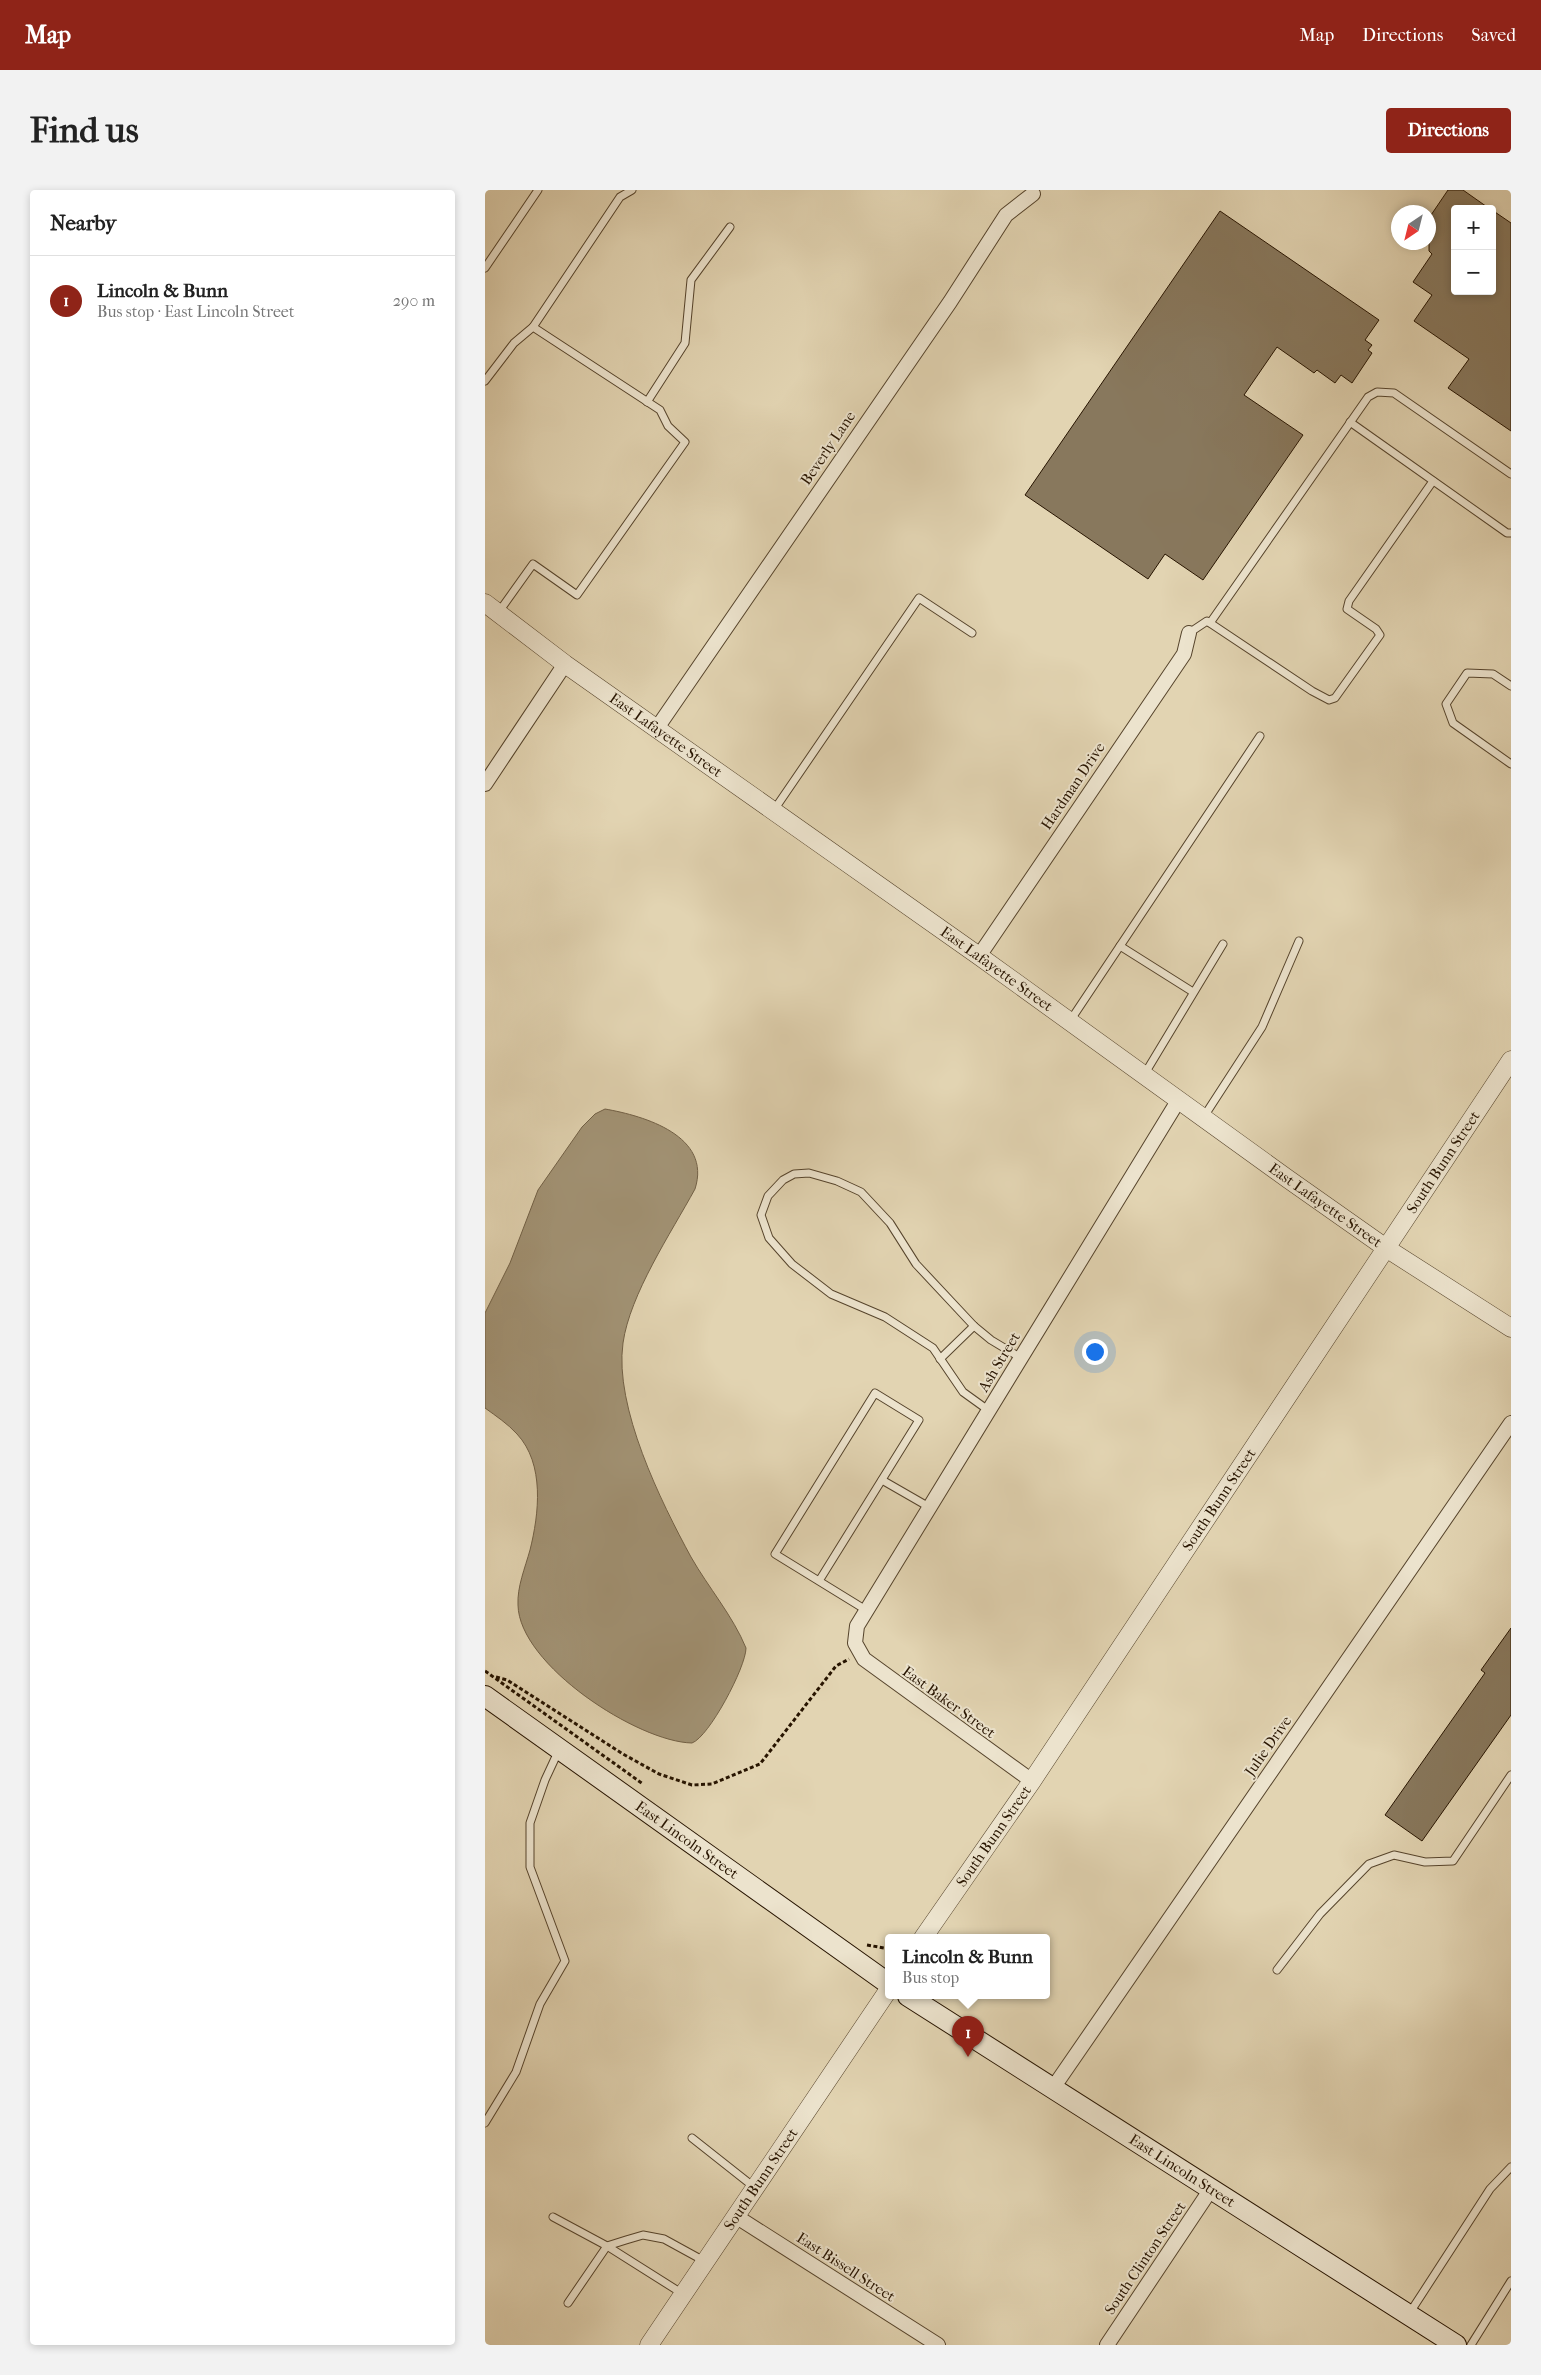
<!DOCTYPE html>
<html lang="en">
<head>
<meta charset="utf-8">
<style>
  :root { --surface:#fff; --page:#f2f2f2; --text:#222; --muted:#767676; --line:#e0e0e0; --accent:#8f2418 }
  body { margin:0; font-family:"IM FELL French Canon",serif; background:var(--page); color:var(--text) }
  .controls { position:absolute; right:15px; top:15px; display:grid; overflow:hidden; border-radius:5px; box-shadow:0 2px 8px #0003 }
  .controls button { width:45px; height:45px; display:grid; place-items:center; padding:0; border:0; border-bottom:1px solid var(--line); background:var(--surface); color:var(--text); font:25px sans-serif }
  .compass { position:absolute; left:906px; top:15px; width:45px; height:45px; border-radius:50%; background:var(--surface); box-shadow:0 2px 8px #0003; rotate:215deg }
  .you { position:absolute; left:609px; top:1161px; width:18px; height:18px; margin:-12px; border:4px solid #fff; border-radius:50%; background:#1a73e8; box-shadow:0 0 0 8px #1a73e833 }
  .badge { display:grid; place-items:center; width:32px; height:32px; border-radius:50%; background:var(--accent); color:#fff; font-size:16px; font-weight:700 }
  .pin { position:absolute; translate:-50% -41px; filter:drop-shadow(0 1px 2px #0008) }
  .pin::after { content:''; position:absolute; top:26px; width:18px; height:15px; background:inherit; clip-path:polygon(0 0,100% 0,50% 100%) }
  .popup { position:absolute; left:400px; top:1744px; width:165px; height:65px; box-sizing:border-box; display:grid; place-content:center; border-radius:5px; background:var(--surface); filter:drop-shadow(0 1px 4px #0005); font-size:16px; white-space:nowrap; color:var(--muted) }
  .popup b { font-size:19px; color:var(--text) }
  .popup::after { content:''; position:absolute; left:50%; top:100%; margin-left:-10px; border:10px solid transparent; border-top-color:var(--surface) }
  .list { margin:0; padding:0; list-style:none }
  h2 { display:flex; justify-content:space-between; align-items:center; height:65px; margin:0; padding:0 20px; font-size:21px }
  h2 small { font-size:16px; font-weight:400; color:var(--muted) }
  .list li { display:grid; grid-template-columns:32px 1fr auto; gap:15px; align-items:center; box-sizing:border-box; height:90px; padding:0 20px; border-top:1px solid var(--line) }
  .list b { display:block; font-size:19px; white-space:nowrap }
  .list p { margin:0; font-size:16px; white-space:nowrap; color:var(--muted) }
  .list em { font-size:16px; font-style:normal; color:var(--muted) }
  .map { position:relative; flex:none; width:1026px; height:2155px; overflow:hidden; border-radius:5px }
  header { display:flex; align-items:center; gap:30px; box-sizing:border-box; height:70px; padding:0 25px; background:var(--accent); color:#fff }
  header strong { font-size:24px }
  nav { display:flex; gap:28px; margin-inline-start:auto; font-size:18px }
  .intro { display:flex; align-items:center; justify-content:space-between; box-sizing:border-box; height:120px; padding:0 30px }
  h1 { margin:0; font-size:35px }
  .button { padding:12px 22px; border-radius:5px; background:var(--accent); color:#fff; font-size:18px; font-weight:700 }
  main { display:flex; gap:30px; padding:0 30px }
  aside { flex:1; background:var(--surface); border-radius:5px; box-shadow:0 2px 8px #0003 }
  .map>svg:first-child { display:block }
</style>
</head>
<body>
<header>
<strong>Map</strong>
<nav><a>Map</a><a>Directions</a><a>Saved</a></nav>
</header>
<div class="intro"><h1>Find us</h1><a class="button">Directions</a></div>
<main>
<aside>
<h2>Nearby<small></small></h2>
<ul class="list">
<li><span class="badge">1</span><div><b>Lincoln &amp; Bunn</b><p>Bus stop · East Lincoln Street</p></div><em>290 m</em></li>
</ul>
</aside>
<div class="map">
<svg width="1026" height="2155" viewBox="0 0 1026 2155">
  <rect width="100%" height="100%" fill="#e2d4b2"/>
  <filter id="stains"><feTurbulence type="fractalNoise" baseFrequency=".004" numOctaves="4"/><feColorMatrix values="0 0 0 0 .2 0 0 0 0 .09 0 0 0 0 .02 0 0 0 .5 -.17"/></filter>
  <radialGradient id="worn" r=".72"><stop offset=".6" stop-color="#630" stop-opacity="0"/><stop offset="1" stop-color="#630" stop-opacity=".3"/></radialGradient>
  <path fill="#a29375" stroke="#716046" d="M120 919C160 926 227 946 210 999 186 1043 145 1104 138 1153 129 1217 176 1312 206 1367 223 1397 248 1426 261 1458 261 1477 224 1547 207 1553 153 1552 34 1475 33 1415 32 1397 40 1378 45 1360 54 1324 60 1274 32 1244 23 1234 11 1226 0 1218V1123L25 1073 53 1000 97 937 110 924Z"/>
  <g fill="#88785d" stroke="#271400">
    <polygon points="963,0 978,0 1005,19 970,19 970,101 1007,101 1007,20 1026,33 1026,241 963,198 984,169 929,131 947,105 928,92 947,64 944,61 944,28"/>
    <polygon points="735,21 894,130 880,150 887,155 883,160 887,163 867,193 856,185 850,193 832,180 829,183 792,157 759,205 818,245 718,390 680,364 663,389 540,305"/>
    <polygon points="1026,1438 1026,1525 937,1651 900,1625 1000,1483 996,1480"/>
  </g>
  <g fill="none" stroke-linecap="round" stroke-linejoin="round">
    <g stroke="#56442c" stroke-width="9">
      <g id="service">
        <polyline points="0,78 53,0"/>
        <polyline points="48,137 135,7 147,0"/>
        <polyline points="0,191 29,153 48,137 175,220 183,236 200,252 92,405 48,374 13,423"/>
        <polyline points="162,212 200,153 206,90 245,37"/>
        <polyline points="865,232 1022,343 1026,343"/>
        <polyline points="725,433 883,207 892,202 909,203 1026,284"/>
        <polyline points="704,443 722,431 827,501 844,510 850,508 895,445 891,439 862,419 864,411 948,291"/>
        <polyline points="1026,496 1008,484 982,483 961,514 968,533 1026,574"/>
        <polyline points="289,620 434,408 487,443"/>
        <polyline points="635,756 708,802"/>
        <polyline points="585,831 775,546"/>
        <polyline points="659,885 738,754"/>
        <polyline points="718,928 777,837 814,751"/>
        <polyline points="455,1169 489,1136"/>
        <polyline points="503,1220 478,1202 448,1158 400,1127 346,1104 307,1074 284,1048 276,1025 283,1006 298,990 309,984 324,983 352,991 376,1002 405,1033 431,1074 489,1136 506,1150 536,1168"/>
        <polyline points="397,1290 444,1317"/>
        <polyline points="334,1391 434,1230 390,1203 290,1364 381,1420"/>
        <polyline points="792,1780 835,1724 884,1674 909,1665 940,1672 968,1671 1026,1585"/>
        <polyline points="0,1933 31,1882 55,1814 80,1771 45,1677 45,1633 60,1590 73,1562"/>
        <polyline points="207,1948 269,1997"/>
        <polyline points="68,2027 122,2056 198,2104"/>
        <polyline points="83,2113 122,2056 141,2050 158,2045 179,2049 221,2072"/>
        <polyline points="924,2124 1005,1999 1026,1977"/>
        <polyline points="986,2155 1026,2091"/>
      </g>
    </g>
    <g stroke="#56442c" stroke-width="16">
      <g id="minor">
        <polyline points="172,538 465,112 521,25 548,4"/>
        <polyline points="0,594 80,474"/>
        <polyline points="494,766 699,464 704,443"/>
        <polyline points="547,1591 379,1469 370,1453 372,1436 693,911"/>
        <polyline points="568,1898 1026,1233"/>
        <polyline points="252,2027 453,2155"/>
        <polyline points="622,2155 726,1999"/>
      </g>
    </g>
    <g stroke="#56442c" stroke-width="19">
      <g id="tertiary">
        <path id="s1" d="M0 413 80 474 494 766 803 989 901 1058 1026 1138"/>
        <path id="s2" d="M438 1748 547 1591 1026 870"/>
        <path id="s3" d="M164 2155 404 1799"/>
      </g>
    </g>
    <g stroke="#271400" stroke-width="22">
      <g id="secondary">
        <path id="s4" d="M0 1506 404 1794"/>
        <path id="s5" d="M423 1806 971 2155"/>
      </g>
    </g>
    <g stroke="#271400" stroke-width="3" stroke-dasharray="4 2.5" stroke-linecap="butt">
      <polyline points="0,1481 158,1594"/>
      <polyline points="11,1487 22,1490 138,1564 174,1584 207,1595 227,1594 275,1574 351,1476 364,1469"/>
      <polyline points="382,1755 399,1758"/>
    </g>
    <use href="#service" stroke="#ece3cd" stroke-width="7"/>
    <use href="#minor" stroke="#ece3cd" stroke-width="14"/>
    <use href="#tertiary" stroke="#ece3cd" stroke-width="18"/>
    <use href="#secondary" stroke="#ece3cd" stroke-width="20"/>
  </g>
  <g text-anchor="middle" dominant-baseline="central" stroke-width="4" stroke-linejoin="round" paint-order="stroke">
    <g font-size="15" fill="#271400" stroke="#ece3cd">
      <text transform="translate(343 258) rotate(-56)">Beverly Lane</text>
      <text stroke="none"><textPath href="#s1" startOffset="224">East Lafayette Street</textPath></text>
      <text transform="translate(588 596) rotate(-56)">Hardman Drive</text>
      <text stroke="none"><textPath href="#s1" startOffset="629">East Lafayette Street</textPath></text>
      <text stroke="none"><textPath href="#s2" startOffset="934">South Bunn Street</textPath></text>
      <text stroke="none"><textPath href="#s1" startOffset="1034">East Lafayette Street</textPath></text>
      <text transform="translate(514 1172) rotate(-59)">Ash Street</text>
      <text stroke="none"><textPath href="#s2" startOffset="529">South Bunn Street</textPath></text>
      <text transform="translate(464 1512) rotate(36)">East Baker Street</text>
      <text transform="translate(783 1556) rotate(-55)">Julie Drive</text>
      <text stroke="none"><textPath href="#s2" startOffset="124">South Bunn Street</textPath></text>
      <text stroke="none"><textPath href="#s4" startOffset="248">East Lincoln Street</textPath></text>
      <text stroke="none"><textPath href="#s5" startOffset="325">East Lincoln Street</textPath></text>
      <text stroke="none"><textPath href="#s3" startOffset="200">South Bunn Street</textPath></text>
      <text transform="translate(660 2068) rotate(-56)">South Clinton Street</text>
      <text transform="translate(361 2077) rotate(33)">East Bissell Street</text>
    </g>
  </g>
  <rect width="100%" height="100%" filter="url(#stains)"/>
  <rect width="100%" height="100%" fill="url(#worn)"/>
</svg>
<div class="controls">
<button>+</button>
<button>−</button>
</div>
<svg class="compass" viewBox="-18 -18 36 36"><path d="M0-13l5 13h-10z" fill="#e53935"/><path d="M0 13l5-13h-10z" fill="#767676"/></svg>
<div class="you"></div>
<div class="pin badge" style="left:483px;top:1867px">1</div>
<div class="popup"><b>Lincoln &amp; Bunn</b>Bus stop</div>
</div>
</main>
</body>
</html>
